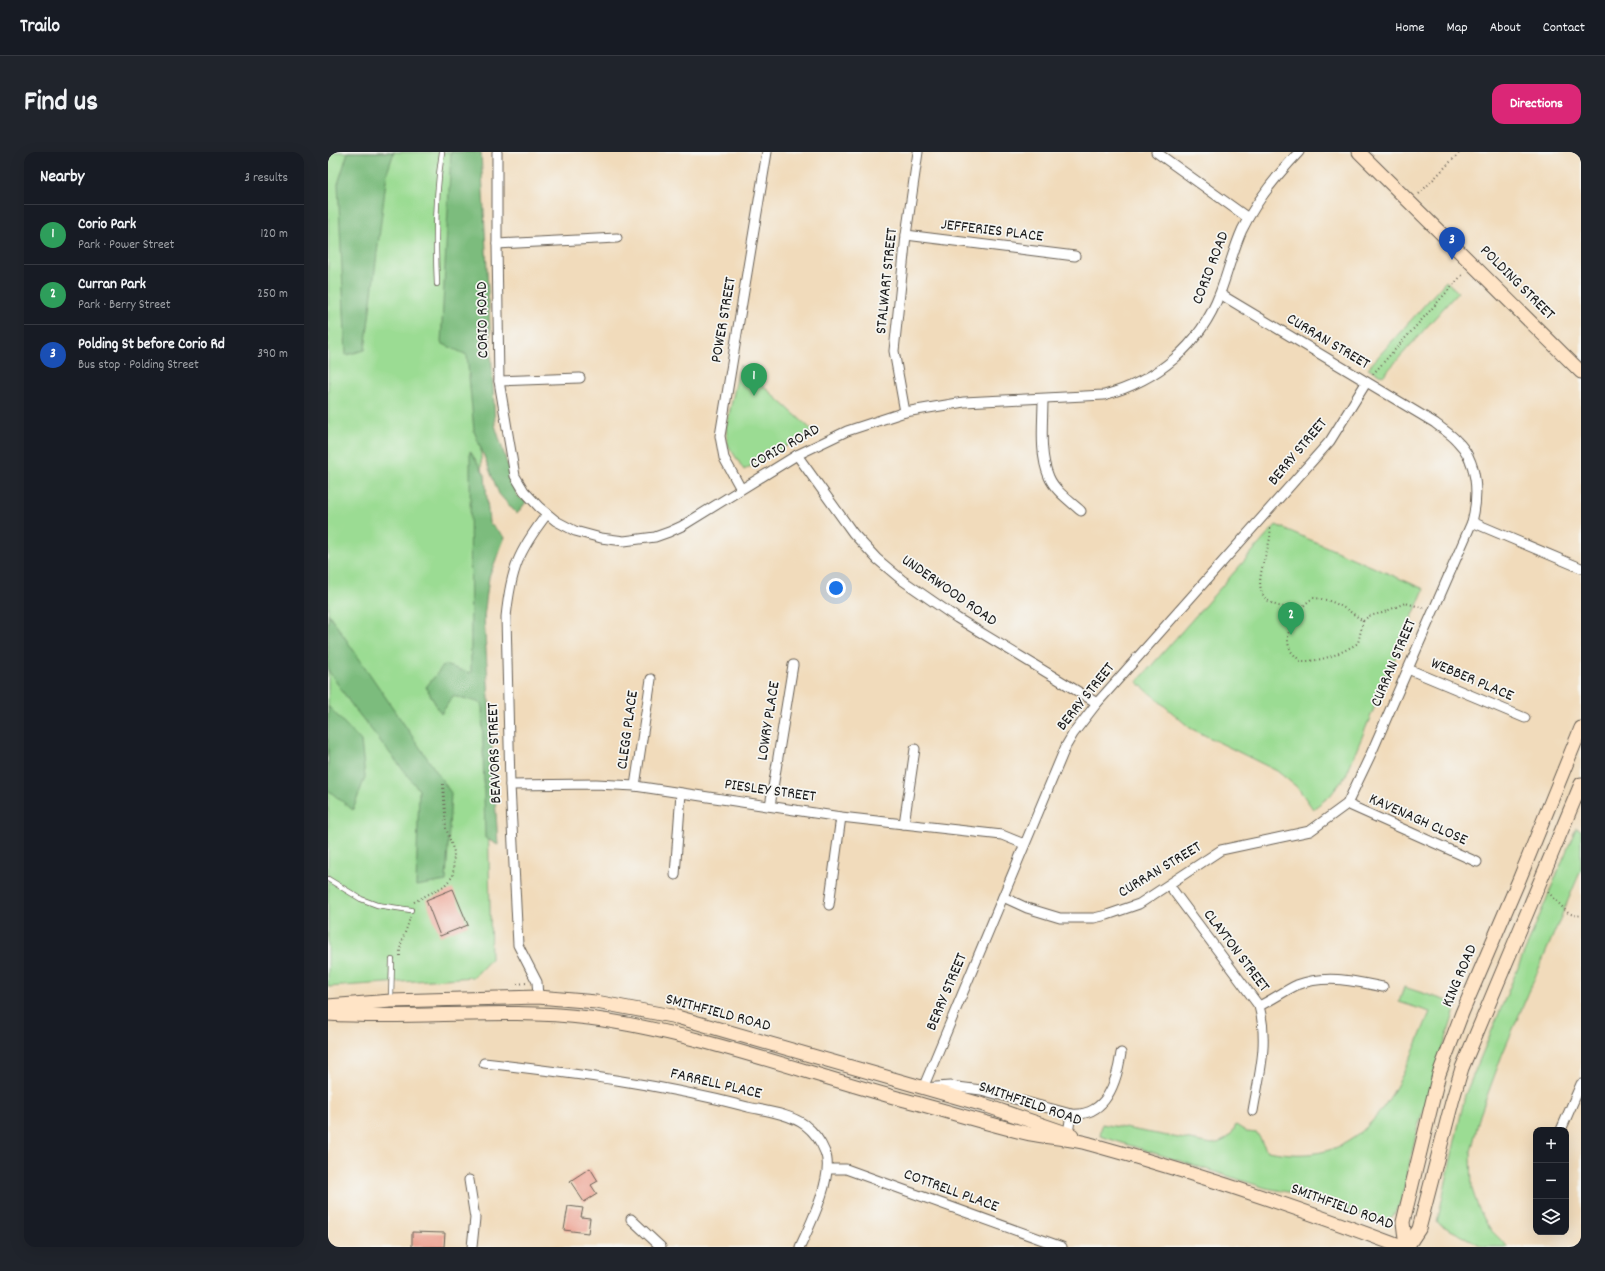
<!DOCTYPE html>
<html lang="en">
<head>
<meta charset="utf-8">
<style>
  :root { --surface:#171b24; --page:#20242c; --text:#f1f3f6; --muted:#9ea1a6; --line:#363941; --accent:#db2777 }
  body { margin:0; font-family:Dekko,sans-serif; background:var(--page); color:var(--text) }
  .controls { position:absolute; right:12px; bottom:12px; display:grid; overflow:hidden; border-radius:8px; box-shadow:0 4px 16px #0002 }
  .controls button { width:36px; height:36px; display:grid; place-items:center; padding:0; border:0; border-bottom:1px solid var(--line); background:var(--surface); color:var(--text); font:20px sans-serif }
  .you { position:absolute; left:508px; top:436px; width:14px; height:14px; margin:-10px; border:3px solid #fff; border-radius:50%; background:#1a73e8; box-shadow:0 0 0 6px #1a73e833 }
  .badge { display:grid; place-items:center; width:26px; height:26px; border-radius:50%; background:var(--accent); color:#fff; font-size:13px; font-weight:700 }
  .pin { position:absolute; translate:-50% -33px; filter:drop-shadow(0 1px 2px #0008) }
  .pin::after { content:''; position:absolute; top:21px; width:14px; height:12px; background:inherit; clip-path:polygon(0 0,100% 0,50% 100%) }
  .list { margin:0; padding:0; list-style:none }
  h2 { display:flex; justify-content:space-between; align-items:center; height:52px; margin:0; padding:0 16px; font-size:17px }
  h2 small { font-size:13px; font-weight:400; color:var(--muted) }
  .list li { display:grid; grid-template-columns:26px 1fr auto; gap:12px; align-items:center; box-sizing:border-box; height:60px; padding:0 16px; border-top:1px solid var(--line) }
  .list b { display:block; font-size:15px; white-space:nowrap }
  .list p { margin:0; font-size:13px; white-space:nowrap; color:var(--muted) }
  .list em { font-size:13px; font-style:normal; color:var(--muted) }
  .icon { flex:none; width:22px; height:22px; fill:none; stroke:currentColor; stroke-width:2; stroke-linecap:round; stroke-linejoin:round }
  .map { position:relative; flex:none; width:1253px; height:1095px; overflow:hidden; border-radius:12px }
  header { display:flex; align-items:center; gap:24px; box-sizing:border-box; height:56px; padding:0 20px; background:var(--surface); border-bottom:1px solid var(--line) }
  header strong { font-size:19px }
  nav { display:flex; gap:22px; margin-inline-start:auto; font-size:14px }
  .intro { display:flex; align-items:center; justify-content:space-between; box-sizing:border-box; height:96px; padding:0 24px }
  h1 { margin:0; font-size:28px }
  .button { padding:10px 18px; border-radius:12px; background:var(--accent); color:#fff; font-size:14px; font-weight:700 }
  main { display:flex; gap:24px; padding:0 24px }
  aside { flex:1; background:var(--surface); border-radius:12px; box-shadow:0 4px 16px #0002 }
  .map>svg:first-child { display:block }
</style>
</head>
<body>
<header>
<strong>Trailo</strong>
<nav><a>Home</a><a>Map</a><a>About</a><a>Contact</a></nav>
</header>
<div class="intro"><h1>Find us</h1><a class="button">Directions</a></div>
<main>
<aside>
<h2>Nearby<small>3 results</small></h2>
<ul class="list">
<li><span class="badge" style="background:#2e9e5b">1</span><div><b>Corio Park</b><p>Park · Power Street</p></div><em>120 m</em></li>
<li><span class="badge" style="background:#2e9e5b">2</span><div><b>Curran Park</b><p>Park · Berry Street</p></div><em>250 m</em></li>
<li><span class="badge" style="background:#1a4fb4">3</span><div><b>Polding St before Corio Rd</b><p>Bus stop · Polding Street</p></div><em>390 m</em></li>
</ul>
</aside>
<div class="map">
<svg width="1253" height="1095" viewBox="0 0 1253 1095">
  <rect width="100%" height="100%" fill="#f6f6f2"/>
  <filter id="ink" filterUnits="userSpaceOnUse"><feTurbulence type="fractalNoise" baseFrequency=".025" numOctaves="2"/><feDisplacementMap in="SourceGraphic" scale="8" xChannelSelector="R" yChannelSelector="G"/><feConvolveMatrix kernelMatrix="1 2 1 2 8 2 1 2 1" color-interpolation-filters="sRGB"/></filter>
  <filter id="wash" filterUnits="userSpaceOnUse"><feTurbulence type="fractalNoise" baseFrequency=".012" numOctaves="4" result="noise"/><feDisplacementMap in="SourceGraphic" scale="16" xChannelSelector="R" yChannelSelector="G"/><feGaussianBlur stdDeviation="0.9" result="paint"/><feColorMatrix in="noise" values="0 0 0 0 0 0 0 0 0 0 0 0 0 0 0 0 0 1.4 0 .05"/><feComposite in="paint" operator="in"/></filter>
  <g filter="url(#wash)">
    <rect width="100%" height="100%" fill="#f1dbbb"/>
    <g fill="#9bdc93" stroke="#5c7c58">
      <polygon points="0,0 147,0 163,807 146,825 0,835"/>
      <polygon points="1118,129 1130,140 1055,224 1040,216"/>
      <polygon points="412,213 485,279 416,318 400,293 398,276"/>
      <polygon points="948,373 1096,437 1018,623 1002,644 985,657 970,636 949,619 862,576 809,530"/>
      <polygon points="1248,676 1253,678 1253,718 1174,903 1152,963 1143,1000 1144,1037 1150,1055 1161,1076 1180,1095 1156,1095 1109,1071 1137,943"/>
      <path d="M1076 835 1129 852 1089 978 1074 1047 1065 1064 1058 1069H1050L981 1044 938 1036 772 984 774 972 884 992C897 990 903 985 908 973L919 980 929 981 939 999C952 1001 966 1003 979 1002 1051 998 1078 916 1102 860L1071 850Z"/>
    </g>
    <g fill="#7cbc7d" stroke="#4c6c4c">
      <polygon points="20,0 66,0 59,21 37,198 18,203 10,32"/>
      <polygon points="123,0 153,0 167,273 189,343 198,350 189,362 171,342 146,279 139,203 113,191"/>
      <polygon points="142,299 157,323 161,371 177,385 161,425 156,465 170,693 157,686 154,551 125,544 113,562 98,535 116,513 143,521"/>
      <polygon points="0,461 123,641 118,729 88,734 91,638 23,552 0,518"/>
      <polygon points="0,554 33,589 37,625 25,658 0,638"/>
    </g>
    <g id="blocks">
      <g fill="#ec9b8a">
        <polygon points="125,737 140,773 112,784 98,748"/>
        <polygon points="262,1016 270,1029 263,1033 269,1042 256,1050 242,1029"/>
        <polygon points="240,1054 255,1056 253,1065 262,1066 260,1081 236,1078"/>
        <polygon points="84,1080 117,1081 116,1095 84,1095"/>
      </g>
    </g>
  </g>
  <g filter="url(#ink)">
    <use href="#blocks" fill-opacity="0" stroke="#675f54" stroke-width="1"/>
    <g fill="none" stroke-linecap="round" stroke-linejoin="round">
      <g stroke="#675f54" stroke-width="6">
        <g id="lane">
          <path d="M109 132C107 87 107 44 114 0"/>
          <polyline points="0,727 33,747 49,753 83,758"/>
          <polyline points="63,847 64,808"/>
        </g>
      </g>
      <g stroke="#675f54" stroke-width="11">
        <g id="street">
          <path d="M169 0V92L171 229 187 324 196 339 211 355 228 369 247 379 273 386 296 389 327 385 341 380 354 374 469 303 519 279 577 260 636 250 776 243C829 229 872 194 892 141 900 120 905 98 914 78 928 49 949 23 971 0"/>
          <polyline points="828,0 920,66"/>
          <polyline points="578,83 747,104"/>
          <polyline points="169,92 289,86"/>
          <polyline points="171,229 252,226"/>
          <path d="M715 247C715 271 711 302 721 325 727 339 742 349 753 359"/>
          <polyline points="577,260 566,199 578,83 590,0"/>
          <polyline points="469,303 525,381 549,407 574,428 629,466 769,551"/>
          <polyline points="413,337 396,306 392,284 439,0"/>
          <polyline points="1144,370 1253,416"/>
          <polyline points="1080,517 1197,566"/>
          <polyline points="182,633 268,632 307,634 513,665 674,683 696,692"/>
          <polyline points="307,634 323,527"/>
          <polyline points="1019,652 1149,710"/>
          <polyline points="442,654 465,513"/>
          <polyline points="576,672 587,597"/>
          <polyline points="347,723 353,641"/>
          <path d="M841 733 931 854C941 891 931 923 925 959"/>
          <path d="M675 745 699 756 732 766H766L779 763 811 752 893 698 982 679 1019 652 1042 604 1144 370C1151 343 1150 309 1129 289 1123 282 1114 277 1107 271L892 142"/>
          <polyline points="501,753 513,665"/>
          <path d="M210 845 209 830 190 793 182 633 178 465C183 417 190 400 219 362"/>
          <path d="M931 854C944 848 956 839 969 833 998 822 1026 829 1055 835"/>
          <path d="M793 901C789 929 779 965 743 962L653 938 622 934 595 936 738 594 745 582 769 551 1002 289 1038 231"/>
          <path d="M156 911C245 921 333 932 420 955 438 959 462 962 477 973 486 980 493 990 497 1000 507 1023 482 1073 472 1095"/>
          <polyline points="1233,978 1253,932"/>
          <polyline points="740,981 743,962"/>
          <polyline points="500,1017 518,1017 734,1095"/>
          <polyline points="141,1028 147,1066 144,1095"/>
          <polyline points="303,1067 333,1095"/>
        </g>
      </g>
      <g stroke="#675f54" stroke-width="15">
        <g id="secondary">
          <polyline points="1031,0 1253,220"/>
          <polyline points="0,854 63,849 210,845 268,850 349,865 656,953 744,983"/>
          <path d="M0 862C87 868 175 855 261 866 367 880 470 919 573 947 616 958 659 972 702 982 722 986 743 986 762 992 868 1021 971 1056 1074 1095"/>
          <polyline points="1078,1095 1075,1070 1111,922 1134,861 1191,728 1253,576"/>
          <polyline points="1079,1095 1091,1077 1124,950 1134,916 1253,632"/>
        </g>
      </g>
      <g stroke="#675f54" stroke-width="2" stroke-dasharray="1 3" stroke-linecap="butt">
        <polyline points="1091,42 1132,0"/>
        <polyline points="1045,222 1135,122"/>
        <path d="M942 376C946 395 918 435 942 450 950 456 963 455 972 459"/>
        <path d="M1035 469 1030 491C1012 502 993 510 972 509 969 505 963 501 962 497 954 480 971 455 985 446 1005 447 1019 457 1035 469L1041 464 1054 461 1077 451 1096 456"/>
        <polyline points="1220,740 1240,761 1249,764 1253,763"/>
        <polyline points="86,750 116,734 125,724 126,700 118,676 115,632"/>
        <path d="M72 804C71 789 79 780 82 765"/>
        <polyline points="189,832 199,831"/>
      </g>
      <use href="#lane" stroke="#fff" stroke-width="4.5"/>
      <use href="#street" stroke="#fff" stroke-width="9"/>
      <use href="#secondary" stroke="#ffe4c6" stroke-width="13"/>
    </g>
  </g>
  <g text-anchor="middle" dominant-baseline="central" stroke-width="3.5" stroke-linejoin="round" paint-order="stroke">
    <g font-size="16" fill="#1c1c1c" stroke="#f6f6f2">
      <text transform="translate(664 79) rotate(7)">JEFFERIES PLACE</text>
      <text transform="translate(883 116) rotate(-69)">CORIO ROAD</text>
      <text transform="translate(559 129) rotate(-84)">STALWART STREET</text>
      <text transform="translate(1189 131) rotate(45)">POLDING STREET</text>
      <text transform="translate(155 168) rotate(-91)">CORIO ROAD</text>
      <text transform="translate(396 168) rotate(-80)">POWER STREET</text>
      <text transform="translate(1000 190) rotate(31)">CURRAN STREET</text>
      <text transform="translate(457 295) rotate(-29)">CORIO ROAD</text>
      <text transform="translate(970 300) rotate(-50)">BERRY STREET</text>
      <text transform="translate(621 439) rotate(35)">UNDERWOOD ROAD</text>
      <text transform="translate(1066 511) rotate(-67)">CURRAN STREET</text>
      <text transform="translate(1144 528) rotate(23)">WEBBER PLACE</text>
      <text transform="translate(758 545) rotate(-51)">BERRY STREET</text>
      <text transform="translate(441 569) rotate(-81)">LOWRY PLACE</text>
      <text transform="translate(300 578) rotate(-82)">CLEGG PLACE</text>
      <text transform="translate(167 601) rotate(-92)">BEAVORS STREET</text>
      <text transform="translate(442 639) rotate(8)">PIESLEY STREET</text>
      <text transform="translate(1090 668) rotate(24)">KAVENAGH CLOSE</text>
      <text transform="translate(832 718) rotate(-31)">CURRAN STREET</text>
      <text transform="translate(908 799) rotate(53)">CLAYTON STREET</text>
      <text transform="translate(1132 824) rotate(-67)">KING ROAD</text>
      <text transform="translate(619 840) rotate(-67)">BERRY STREET</text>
      <text transform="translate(390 861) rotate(15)">SMITHFIELD ROAD</text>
      <text transform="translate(388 932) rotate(13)">FARRELL PLACE</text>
      <text transform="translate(702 952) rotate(19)">SMITHFIELD ROAD</text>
      <text transform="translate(623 1039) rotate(20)">COTTRELL PLACE</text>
      <text transform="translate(1014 1055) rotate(20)">SMITHFIELD ROAD</text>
    </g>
  </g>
</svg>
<div class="controls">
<button>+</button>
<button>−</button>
<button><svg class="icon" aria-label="layers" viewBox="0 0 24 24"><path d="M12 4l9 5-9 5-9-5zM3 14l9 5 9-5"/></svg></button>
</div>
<div class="you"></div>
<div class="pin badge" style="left:426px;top:244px;background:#2e9e5b">1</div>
<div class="pin badge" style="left:963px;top:483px;background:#2e9e5b">2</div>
<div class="pin badge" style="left:1124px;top:108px;background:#1a4fb4">3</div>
</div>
</main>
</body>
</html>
